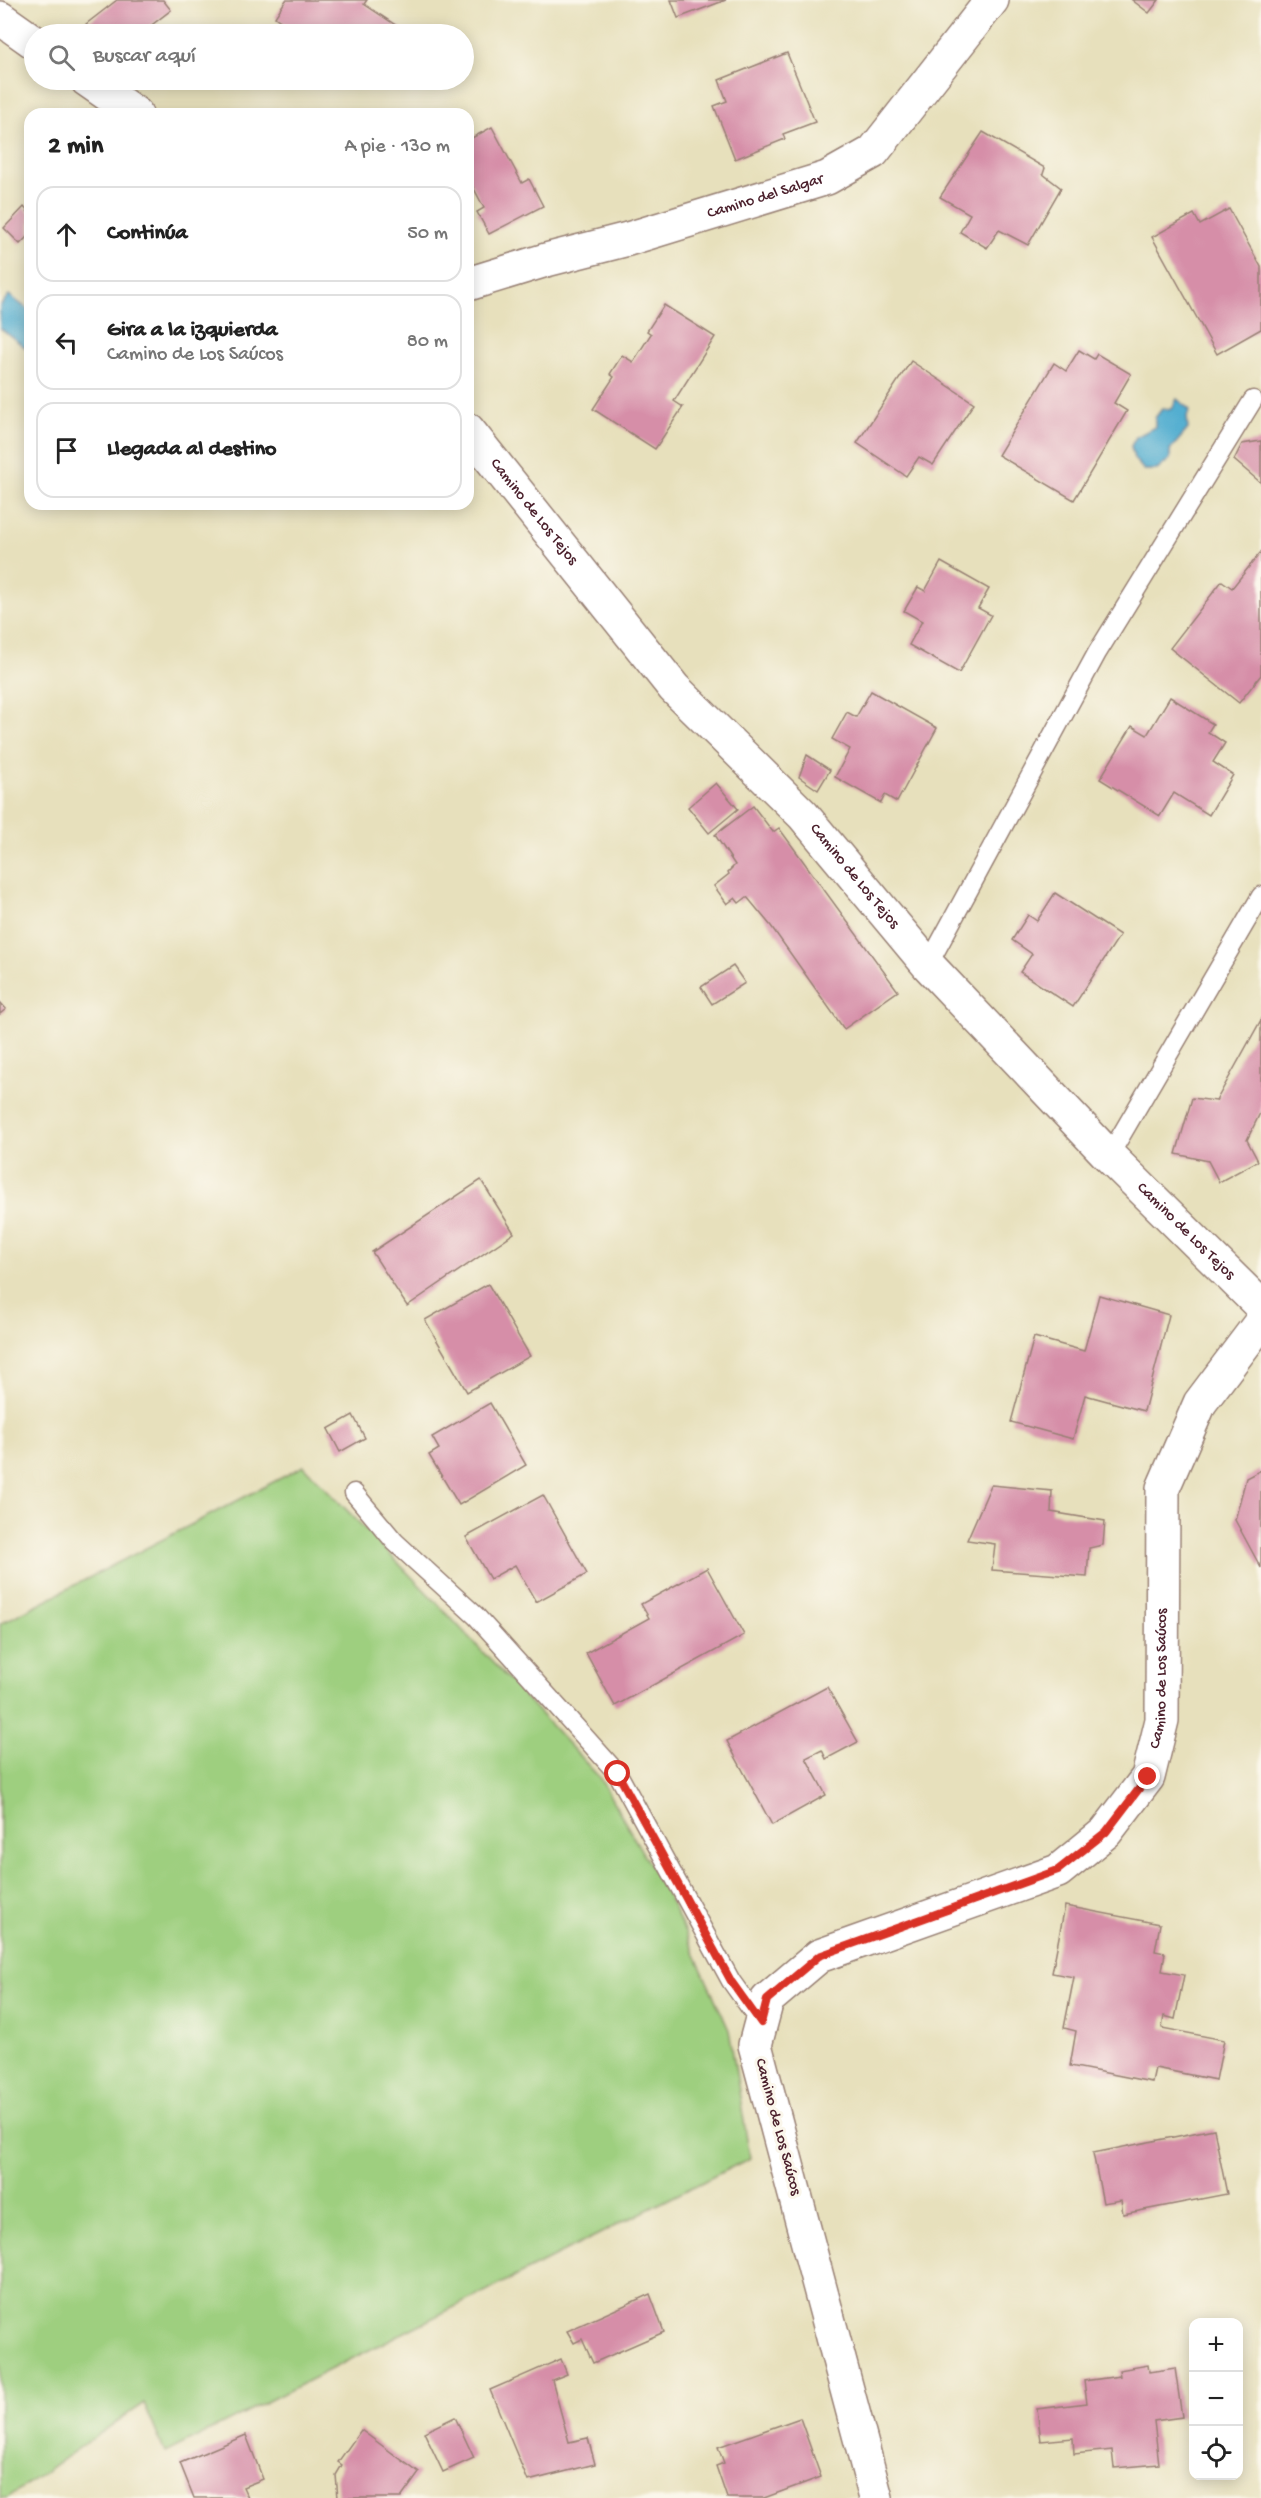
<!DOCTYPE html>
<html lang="es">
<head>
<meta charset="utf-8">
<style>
  :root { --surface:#fff; --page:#f6f6f6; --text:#222; --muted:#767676; --line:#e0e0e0 }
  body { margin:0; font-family:"Gochi Hand",sans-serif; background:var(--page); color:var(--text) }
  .controls { position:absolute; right:18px; bottom:18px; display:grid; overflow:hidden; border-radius:12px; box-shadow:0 3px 15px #0003 }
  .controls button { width:54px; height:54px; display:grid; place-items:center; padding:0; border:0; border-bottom:2px solid var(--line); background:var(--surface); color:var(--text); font:30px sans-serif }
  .stop { position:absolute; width:18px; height:18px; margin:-14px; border:4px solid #d93025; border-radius:50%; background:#fff }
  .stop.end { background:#d93025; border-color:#fff; box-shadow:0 2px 6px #0008 }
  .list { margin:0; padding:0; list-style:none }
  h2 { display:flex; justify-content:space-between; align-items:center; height:78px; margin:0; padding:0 24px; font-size:26px }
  h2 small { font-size:20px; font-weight:400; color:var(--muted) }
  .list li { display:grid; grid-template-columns:39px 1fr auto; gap:18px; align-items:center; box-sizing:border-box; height:96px; margin:0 12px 12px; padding:0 12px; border:2px solid var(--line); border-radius:18px }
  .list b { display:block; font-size:22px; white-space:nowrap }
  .list p { margin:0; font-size:20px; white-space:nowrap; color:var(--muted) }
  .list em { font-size:20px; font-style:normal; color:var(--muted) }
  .icon { flex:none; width:33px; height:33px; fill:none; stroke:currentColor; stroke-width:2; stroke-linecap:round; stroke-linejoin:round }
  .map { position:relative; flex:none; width:1261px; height:2498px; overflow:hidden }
  .search { position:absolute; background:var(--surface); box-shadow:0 3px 15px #0003; left:24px; top:24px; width:450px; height:66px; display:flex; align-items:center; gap:15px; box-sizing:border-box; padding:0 21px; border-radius:33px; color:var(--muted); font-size:22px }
  .panel { position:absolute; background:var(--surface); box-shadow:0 3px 15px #0003; left:24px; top:108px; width:450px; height:402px; border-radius:18px }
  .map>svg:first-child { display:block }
</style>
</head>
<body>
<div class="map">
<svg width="1261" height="2498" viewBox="0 0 1261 2498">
  <rect width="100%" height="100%" fill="#fbf7ec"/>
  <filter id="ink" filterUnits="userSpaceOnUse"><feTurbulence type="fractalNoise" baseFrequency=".0167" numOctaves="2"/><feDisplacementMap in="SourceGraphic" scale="12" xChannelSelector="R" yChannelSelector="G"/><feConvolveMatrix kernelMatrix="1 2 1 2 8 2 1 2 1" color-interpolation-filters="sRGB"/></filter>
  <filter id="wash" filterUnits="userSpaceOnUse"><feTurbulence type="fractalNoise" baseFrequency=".008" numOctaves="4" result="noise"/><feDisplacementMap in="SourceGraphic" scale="24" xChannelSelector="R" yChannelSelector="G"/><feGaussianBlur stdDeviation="1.35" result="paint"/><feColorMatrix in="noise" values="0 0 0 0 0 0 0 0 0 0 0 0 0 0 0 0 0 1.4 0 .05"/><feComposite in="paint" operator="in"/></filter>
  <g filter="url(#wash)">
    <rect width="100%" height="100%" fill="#e7e0bc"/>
    <polygon fill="#9ecf7f" stroke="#747755" stroke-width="1.5" points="304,1466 438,1604 599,1777 672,1904 729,2030 750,2158 165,2453 144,2403 7,2498 0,2498 0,1624"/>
    <g fill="#52aed0" stroke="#4e667e" stroke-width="1.5">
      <polygon points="9,295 30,311 30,351 0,328 0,306"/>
      <polygon points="1177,399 1190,410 1187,416 1188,429 1170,450 1170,459 1157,470 1144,470 1134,459 1131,446 1136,437 1155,427 1155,418 1162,409 1172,409"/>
    </g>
    <g id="blocks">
      <g fill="#d68ea8">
        <polygon points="117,0 163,0 171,10 140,34 95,34 86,24"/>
        <polygon points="286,0 367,0 364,4 409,34 298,34 275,17"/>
        <polygon points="671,0 726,0 678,18"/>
        <polygon points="1132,0 1159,0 1149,13"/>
        <polygon points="787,53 815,122 783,134 785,139 735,159 714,106 727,101 719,80"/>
        <polygon points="369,80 384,80 378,87"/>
        <polygon points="492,127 522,183 529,179 543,206 489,234 477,212 484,208 468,177 468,140"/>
        <polygon points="983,132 1045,168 1043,174 1061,188 1028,245 999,230 987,248 960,232 970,214 940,197"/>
        <polygon points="24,207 30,214 30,234 20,244 4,228"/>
        <polygon points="1229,209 1261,267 1261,329 1217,354 1152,237 1194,214 1200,225"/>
        <polygon points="664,305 715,337 674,401 683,407 655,449 593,409 614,377 610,374 622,355 633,362 651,334 647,331"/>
        <polygon points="1079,350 1094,359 1097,354 1131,374 1114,403 1127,411 1074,500 998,455 1054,363 1066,371"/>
        <polygon points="911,361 974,403 933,465 919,457 906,476 857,443"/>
        <polygon points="1261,441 1261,483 1234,460 1242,444"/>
        <polygon points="1261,552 1261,675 1239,703 1170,648 1222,581 1232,588"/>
        <polygon points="941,562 989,589 978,608 991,615 959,673 909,645 922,621 904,611 918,587 925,591"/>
        <polygon points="871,691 937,728 897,802 885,795 881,803 835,777 850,749 832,739 847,712 856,717"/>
        <polygon points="1170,697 1213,724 1208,732 1225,743 1213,762 1233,775 1209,815 1174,793 1160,816 1100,779 1132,726 1147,735"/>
        <polygon points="807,755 830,770 818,790 799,777"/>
        <polygon points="716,783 738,809 709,833 688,807"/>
        <polygon points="753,806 773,832 779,828 898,991 844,1029 771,926 747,897 739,903 735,898 727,904 714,886 729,874 728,872 735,865 715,835"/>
        <polygon points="1055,893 1120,935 1073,1007 1020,972 1032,954 1012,940 1028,915 1037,921"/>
        <polygon points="733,966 745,983 712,1004 701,987"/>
        <polygon points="0,1002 6,1009 0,1014"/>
        <polygon points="1261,1020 1261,1111 1247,1140 1258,1161 1219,1182 1208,1161 1176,1154 1192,1098 1216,1101"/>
        <polygon points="481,1180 514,1233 407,1306 372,1252"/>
        <polygon points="488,1284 530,1356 467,1392 425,1320"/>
        <polygon points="1099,1295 1169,1315 1144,1411 1085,1395 1073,1439 1011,1422 1034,1337 1084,1351"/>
        <polygon points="490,1403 526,1465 459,1505 429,1455 439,1449 432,1437"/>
        <polygon points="353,1415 365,1438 340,1452 328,1429"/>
        <polygon points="1261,1470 1261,1568 1235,1520 1246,1478"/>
        <polygon points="991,1485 1052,1491 1051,1512 1105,1521 1103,1545 1089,1548 1087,1577 992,1570 995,1544 967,1540"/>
        <polygon points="543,1495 587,1574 536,1602 515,1565 490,1579 466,1537"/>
        <polygon points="707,1568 744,1635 615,1706 586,1653 649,1618 641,1604"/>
        <polygon points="827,1687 858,1742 826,1759 822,1750 806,1758 826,1795 772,1825 727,1741"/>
        <polygon points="1065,1906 1160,1924 1155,1951 1165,1953 1162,1971 1184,1975 1175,2019 1164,2016 1162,2028 1224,2040 1216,2080 1155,2068 1152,2082 1070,2066 1076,2031 1064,2028 1074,1977 1052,1973"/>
        <polygon points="1214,2129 1227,2194 1123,2214 1121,2200 1103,2203 1093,2153"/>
        <polygon points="650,2294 664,2332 593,2363 582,2339 574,2343 567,2331"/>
        <polygon points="561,2359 567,2374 552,2380 569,2442 588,2438 595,2464 528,2481 490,2390"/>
        <polygon points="1148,2365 1149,2372 1175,2368 1182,2417 1154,2421 1159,2464 1114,2468 1112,2450 1074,2454 1073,2438 1041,2441 1037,2409 1087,2403 1084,2381 1120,2376 1119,2370"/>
        <polygon points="455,2417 474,2458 443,2472 424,2432"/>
        <polygon points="800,2418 821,2477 764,2498 727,2498 716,2466 724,2463 718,2447"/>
        <polygon points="361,2430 419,2473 401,2498 338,2498 336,2475 342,2465 338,2462"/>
        <polygon points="246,2435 263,2479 243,2487 248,2498 194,2498 180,2463"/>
      </g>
    </g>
  </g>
  <g filter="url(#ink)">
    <use href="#blocks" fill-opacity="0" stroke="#988074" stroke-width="1.5"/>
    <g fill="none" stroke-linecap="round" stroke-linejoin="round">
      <g stroke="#988074" stroke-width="21">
        <g id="lane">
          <polyline points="928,965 1097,653 1253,400"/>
          <polyline points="1109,1156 1261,896"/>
          <polyline points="354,1493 395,1542 476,1616 618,1774 731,1981 761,2023"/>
        </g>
      </g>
      <g stroke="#988074" stroke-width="36">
        <g id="street">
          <polyline points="0,18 34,42"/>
          <polyline points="87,80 136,114"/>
          <path id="s1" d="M468 284 546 260 628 239 827 178 873 152 992 0"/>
          <path id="s2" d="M468 430 674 688 803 815 928 965 1109 1156 1261 1306"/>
          <path id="s3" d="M876 2498 755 2045 767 2000 819 1956 1058 1871 1106 1832 1148 1777 1162 1720 1163 1488 1200 1403 1261 1322"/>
        </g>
      </g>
      <use href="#lane" stroke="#fff" stroke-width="18"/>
      <use href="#street" stroke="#fff" stroke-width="33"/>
    </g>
  </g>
  <g fill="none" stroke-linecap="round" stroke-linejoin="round" filter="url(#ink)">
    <polyline stroke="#d93025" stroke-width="8" points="618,1774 731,1981 761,2023 767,2000 819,1956 1058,1870 1106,1832 1148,1777"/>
  </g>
  <g text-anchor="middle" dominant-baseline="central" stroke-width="6" stroke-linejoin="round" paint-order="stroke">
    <g font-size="16" fill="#4a1f2b" stroke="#fbf7ec">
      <text stroke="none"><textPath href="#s1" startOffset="310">Camino del Salgar</textPath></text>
      <text stroke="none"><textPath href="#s2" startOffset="105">Camino de Los Tejos</textPath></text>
      <text stroke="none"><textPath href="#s2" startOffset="591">Camino de Los Tejos</textPath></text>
      <text stroke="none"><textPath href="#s2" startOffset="1077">Camino de Los Tejos</textPath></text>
      <text stroke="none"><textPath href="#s3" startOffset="1068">Camino de Los Saúcos</textPath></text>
      <text transform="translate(777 2127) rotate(75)">Camino de Los Saúcos</text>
    </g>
  </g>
</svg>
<div class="controls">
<button>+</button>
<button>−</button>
<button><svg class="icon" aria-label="locate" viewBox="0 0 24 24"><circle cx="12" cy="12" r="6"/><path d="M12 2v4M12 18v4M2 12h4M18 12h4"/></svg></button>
</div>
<div class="stop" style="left:618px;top:1774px"></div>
<div class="stop end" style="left:1148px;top:1777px"></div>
<div class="search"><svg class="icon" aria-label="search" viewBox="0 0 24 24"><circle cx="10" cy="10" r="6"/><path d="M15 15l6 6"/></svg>Buscar aquí</div>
<section class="panel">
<h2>2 min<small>A pie · 130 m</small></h2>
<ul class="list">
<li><svg class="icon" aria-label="ahead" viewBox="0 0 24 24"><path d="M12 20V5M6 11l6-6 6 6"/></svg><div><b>Continúa</b></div><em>50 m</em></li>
<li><svg class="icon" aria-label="left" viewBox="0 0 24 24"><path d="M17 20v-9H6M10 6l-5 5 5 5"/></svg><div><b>Gira a la izquierda</b><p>Camino de Los Saúcos</p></div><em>80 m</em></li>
<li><svg class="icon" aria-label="arrive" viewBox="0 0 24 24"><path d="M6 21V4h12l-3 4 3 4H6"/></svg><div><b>Llegada al destino</b></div></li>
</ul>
</section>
</div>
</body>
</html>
